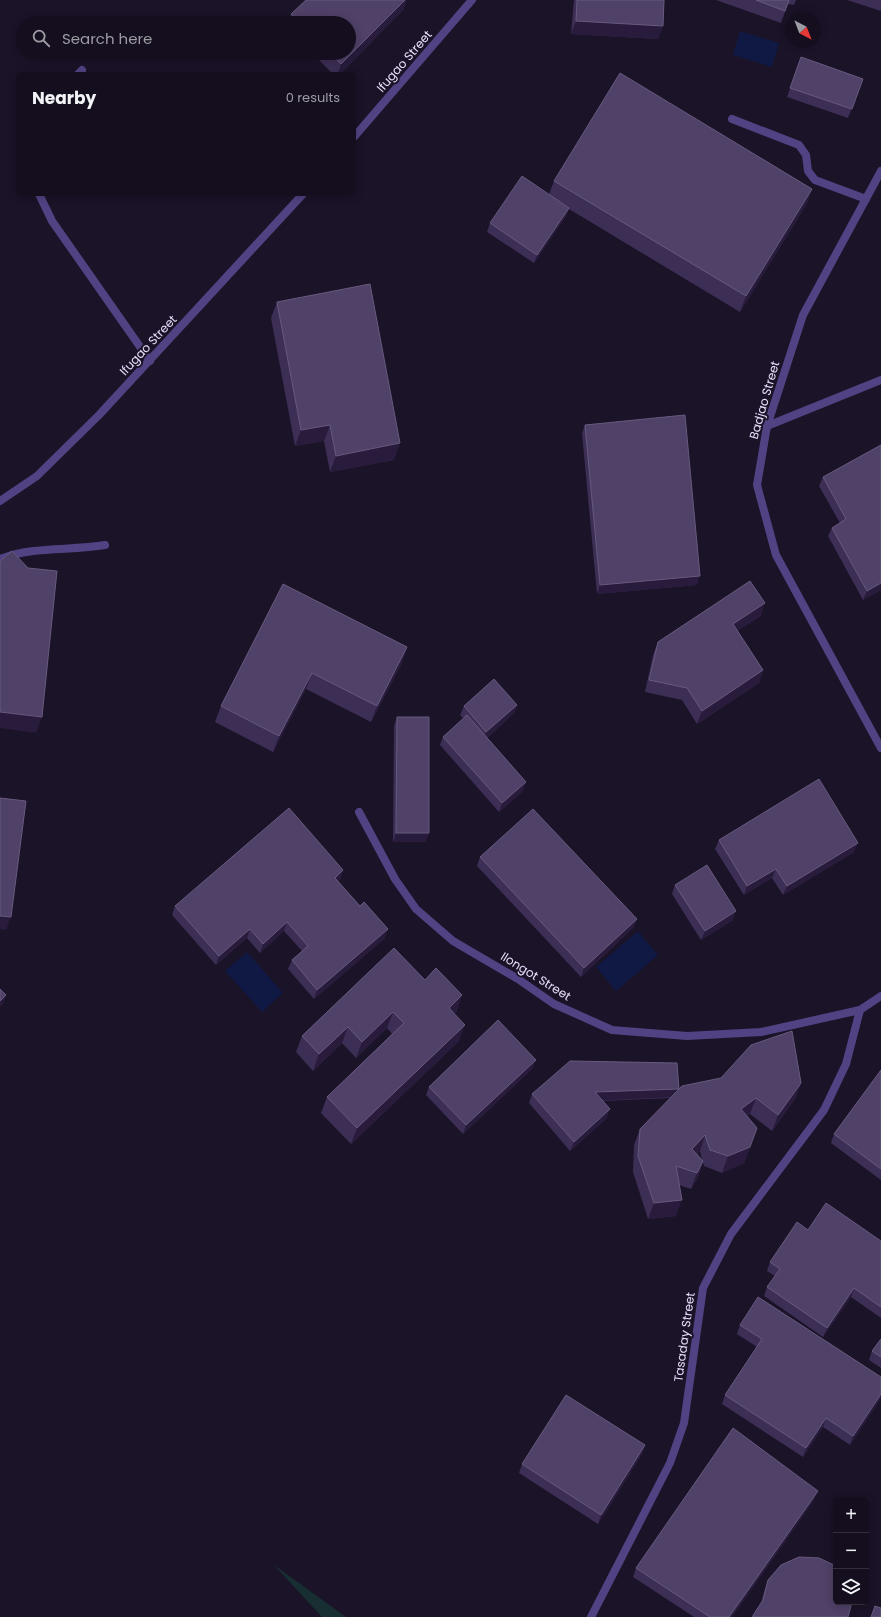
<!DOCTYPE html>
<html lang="en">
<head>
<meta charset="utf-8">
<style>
  :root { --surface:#140e1e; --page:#211c2b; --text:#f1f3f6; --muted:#9d9ca4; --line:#332e3c }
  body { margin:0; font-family:Poppins,sans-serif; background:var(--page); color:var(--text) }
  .controls { position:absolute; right:12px; bottom:12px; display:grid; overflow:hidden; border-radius:6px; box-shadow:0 2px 10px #0003 }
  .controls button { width:36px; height:36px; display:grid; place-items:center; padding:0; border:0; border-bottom:1px solid var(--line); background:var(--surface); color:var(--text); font:20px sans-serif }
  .compass { position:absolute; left:785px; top:12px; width:36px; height:36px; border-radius:50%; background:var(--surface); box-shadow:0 2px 10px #0003; rotate:138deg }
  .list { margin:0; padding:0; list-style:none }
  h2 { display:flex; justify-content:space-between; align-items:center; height:52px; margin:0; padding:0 16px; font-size:17px }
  h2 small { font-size:13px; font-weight:400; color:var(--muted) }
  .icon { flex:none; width:22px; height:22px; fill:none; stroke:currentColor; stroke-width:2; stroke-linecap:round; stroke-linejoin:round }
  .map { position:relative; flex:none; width:881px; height:1617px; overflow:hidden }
  .search { position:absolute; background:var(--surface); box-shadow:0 2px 10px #0003; left:16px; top:16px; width:340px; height:44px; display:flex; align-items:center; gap:10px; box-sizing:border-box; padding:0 14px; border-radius:22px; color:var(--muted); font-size:15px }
  .panel { position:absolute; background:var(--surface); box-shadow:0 2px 10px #0003; left:16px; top:72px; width:340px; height:124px; border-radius:6px }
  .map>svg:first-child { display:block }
</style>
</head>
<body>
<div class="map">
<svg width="881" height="1617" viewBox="0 0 881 1617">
  <rect width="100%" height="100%" fill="#1b1328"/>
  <polygon fill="#172e32" points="274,1565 346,1617 322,1617"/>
  <g fill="#101944">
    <polygon points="740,31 779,43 772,67 733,55"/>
    <polygon points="638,931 658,955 616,991 596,967"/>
    <polygon points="247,952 283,993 262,1012 225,971"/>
  </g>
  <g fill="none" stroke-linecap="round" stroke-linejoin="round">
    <g stroke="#514383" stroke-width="8">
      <polyline points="732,119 799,145 806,155 808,171 815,180 866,199"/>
      <path d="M0 559C33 546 70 551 105 545"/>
    </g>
    <g stroke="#514383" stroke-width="8">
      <polyline points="78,74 82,70"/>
      <polyline points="354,137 472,0"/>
      <polyline points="881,171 803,315 767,426 757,485 776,555 881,748"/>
      <polyline points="39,194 52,221 150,361"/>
      <polyline points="767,426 881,380"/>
      <polyline points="0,501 37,476 99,415 303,194"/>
      <polyline points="359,812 395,879 416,909 453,941 518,979 554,1004 612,1030 687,1036 761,1032 860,1010 881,996"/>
      <polyline points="591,1617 670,1463 684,1423 703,1288 731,1234 824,1110 846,1064 860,1010"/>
    </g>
  </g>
  <g fill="#3d2e55" fill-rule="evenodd">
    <polygon points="574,0 664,0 663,26 658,39 571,34"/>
    <polygon points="716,0 796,0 794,5 788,4 781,23"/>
    <polygon points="847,0 881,0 881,11"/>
    <polygon points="404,9 340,74 333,74 312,53 349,53 349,23 288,23 291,14"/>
    <polygon points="801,57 863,79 848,118 787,97"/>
    <polygon points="554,181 812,189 806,205 740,312 569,209 566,216 534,263 487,232 490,223 549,194"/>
    <polygon points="277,302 394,460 330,472 324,441 295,446 271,318"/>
    <polygon points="585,425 697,585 597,594 582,433"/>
    <polygon points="881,445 881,590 863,600 828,536 832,528 840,523 819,486 823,477"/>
    <polygon points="283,584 407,647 402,663 371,722 306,689 273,752 215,722 221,706"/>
    <polygon points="761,616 737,631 763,670 759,683 697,724 682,700 645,692 653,655 658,642"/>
    <polygon points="517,705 514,713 487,738 523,791 499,812 440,745 443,737 464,719 460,715 464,706"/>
    <polygon points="397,717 426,842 393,842 394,726"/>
    <polygon points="719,840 854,852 783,895 772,878 744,895 715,849"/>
    <polygon points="480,857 637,919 633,928 581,977 477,866"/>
    <polygon points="343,870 340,879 338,881 385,938 314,999 288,969 292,960 302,951 284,931 260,953 247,938 216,965 172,915 175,906"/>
    <polygon points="675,885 733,920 701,940 672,894"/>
    <polygon points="425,980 457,1011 454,1013 459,1041 351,1144 321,1113 327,1097 392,1034 387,1028 356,1058 342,1043 313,1071 296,1052 302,1036"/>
    <polygon points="533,1068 463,1134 426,1095 429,1087"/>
    <polygon points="881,1070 881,1180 831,1143 834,1134"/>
    <path d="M801 1083 795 1099 772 1131 750 1114 747 1116 750 1147 744 1163 722 1173 704 1166 703 1162 698 1177 691 1189 679 1185 676 1216 648 1219 633 1172 634 1145 640 1129 671 1098 603 1101 607 1118 570 1151 529 1103 532 1094 679 1089 678 1090ZM700 1151 702 1160 697 1154Z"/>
    <polygon points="808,1230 881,1241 881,1318 851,1297 823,1337 764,1296 767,1287 775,1276 767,1271 770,1262"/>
    <polygon points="740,1325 881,1377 881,1398 850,1445 823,1427 803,1457 722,1404 725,1395 757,1347 737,1334"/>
    <polygon points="881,1339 881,1368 869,1360 872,1351"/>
    <polygon points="645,1445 642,1454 598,1524 519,1473 522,1464"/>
    <polygon points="814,1500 732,1617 694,1617 633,1577 636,1568"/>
    <polygon points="768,1580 848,1617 761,1603 765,1589"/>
  </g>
  <g fill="#281b3b">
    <polygon points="405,0 407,0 404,9 340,74 338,74 341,64"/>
    <polygon points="576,21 663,26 658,39 571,34"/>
    <polygon points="812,189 806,205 740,312 746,296"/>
    <polygon points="569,208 566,216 534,263 537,255"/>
    <polygon points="330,425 324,441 295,446 301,430"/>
    <polygon points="400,443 394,460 330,472 336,456"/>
    <polygon points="700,576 697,585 597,594 600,585"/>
    <polygon points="881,583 881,590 863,600 867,591"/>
    <polygon points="765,603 761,616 728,637 733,624"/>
    <polygon points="407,647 402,663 371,722 377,706"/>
    <polygon points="763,670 759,683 697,724 702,711"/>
    <polygon points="312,673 306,689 273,752 279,736"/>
    <polygon points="517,705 514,713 483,741 486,732"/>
    <polygon points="0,712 42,717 36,733 0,728"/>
    <polygon points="526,782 523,791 499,812 502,803"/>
    <polygon points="396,833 429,833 426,842 393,842"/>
    <polygon points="858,843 854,852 783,895 787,886"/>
    <polygon points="776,869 772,878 744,895 747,886"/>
    <polygon points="343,870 340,879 332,886 335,878"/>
    <polygon points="736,911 733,920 701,940 705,931"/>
    <polygon points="0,916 11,917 6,930 0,929"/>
    <polygon points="637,919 633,928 581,977 584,968"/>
    <polygon points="287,922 284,931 260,953 263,944"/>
    <polygon points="250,929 247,938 216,965 219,956"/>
    <polygon points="388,929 385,938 314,999 317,990"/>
    <polygon points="6,995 3,1004 0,1007 0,1001"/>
    <polygon points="462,995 457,1011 443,1024 449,1008"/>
    <polygon points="393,1012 387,1028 356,1058 362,1042"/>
    <polygon points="465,1025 459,1041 351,1144 357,1128"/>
    <polygon points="348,1027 342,1043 313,1071 319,1054"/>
    <polygon points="536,1060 533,1068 463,1134 466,1125"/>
    <polygon points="801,1083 795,1099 772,1131 778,1115"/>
    <polygon points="679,1089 676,1097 591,1101 595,1092"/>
    <polygon points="756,1098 750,1114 735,1125 741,1109"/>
    <polygon points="610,1109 607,1118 570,1151 574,1142"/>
    <polygon points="705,1135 700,1151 686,1165 692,1149"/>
    <polygon points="750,1147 744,1163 722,1173 728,1156"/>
    <polygon points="703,1161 698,1177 691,1189 697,1173"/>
    <polygon points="682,1200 676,1216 648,1219 654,1203"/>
    <polygon points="854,1288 851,1297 823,1337 827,1328"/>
    <polygon points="881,1394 881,1398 850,1445 853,1436"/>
    <polygon points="826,1418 823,1427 803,1457 806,1448"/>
    <polygon points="645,1445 642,1454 598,1524 601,1515"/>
    <polygon points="818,1491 814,1500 732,1617 729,1617"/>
  </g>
  <g fill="#4f4167" stroke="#675a7e">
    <polygon points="306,0 405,0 341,64 330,53 349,53 349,23 300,23 291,14"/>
    <polygon points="577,0 664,0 663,26 576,21"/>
    <polygon points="756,0 789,0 785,11"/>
    <polygon points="801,57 863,79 852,109 790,88"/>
    <polygon points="620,73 812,189 746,296 554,181"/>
    <polygon points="522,176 569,208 537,255 490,223"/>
    <polygon points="370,284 400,443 336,456 330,425 301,430 277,302"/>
    <polygon points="685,415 700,576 600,585 585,425"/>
    <polygon points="881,445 881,583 867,591 832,528 846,519 823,477"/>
    <polygon points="12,551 28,568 57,571 42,717 0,712 0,561"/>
    <polygon points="750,581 765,603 733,624 763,670 702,711 687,688 649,680 658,642"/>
    <polygon points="283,584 407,647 377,706 312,673 279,736 221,706"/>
    <polygon points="494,679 517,705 486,732 464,706"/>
    <polygon points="467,715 526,782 502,803 443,737"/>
    <polygon points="397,717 429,717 429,833 396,833"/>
    <polygon points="819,779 858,843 787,886 776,869 747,886 719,840"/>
    <polygon points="0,798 26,801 11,917 0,916"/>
    <polygon points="289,808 343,870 335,878 360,906 364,902 388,929 317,990 292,960 308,946 287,922 263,944 250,929 219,956 175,906"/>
    <polygon points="533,809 637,919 584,968 480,857"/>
    <polygon points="707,865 736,911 705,931 675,885"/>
    <polygon points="394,948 425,980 436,968 462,995 449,1008 465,1025 357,1128 327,1097 404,1023 393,1012 362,1042 348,1027 319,1054 302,1036"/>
    <polygon points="0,989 6,995 0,1001"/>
    <polygon points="498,1020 536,1060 466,1125 429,1087"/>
    <polygon points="792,1031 801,1083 778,1115 756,1098 741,1109 757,1128 750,1147 728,1156 710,1150 705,1135 692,1149 703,1161 697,1173 676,1166 682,1200 654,1203 638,1156 640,1129 682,1086 721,1078 751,1045"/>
    <polygon points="570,1061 677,1063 679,1089 595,1092 610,1109 574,1142 532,1094"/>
    <polygon points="881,1070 881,1169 834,1134"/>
    <polygon points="826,1203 881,1241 881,1307 854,1288 827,1328 767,1287 780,1269 770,1262 797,1222 808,1230"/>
    <polygon points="758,1297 881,1377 881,1394 853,1436 826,1418 806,1448 725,1395 762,1339 740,1325"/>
    <polygon points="881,1339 881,1357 872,1351"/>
    <polygon points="566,1395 645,1445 601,1515 522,1464"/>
    <polygon points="733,1428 818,1491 729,1617 710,1617 636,1568"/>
    <polygon points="799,1557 819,1558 836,1566 836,1602 852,1602 848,1617 752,1617 763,1600 768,1580 781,1565"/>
    <polygon points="875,1606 881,1608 881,1617 871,1617"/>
  </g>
  <g text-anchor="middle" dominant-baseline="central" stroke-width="4" stroke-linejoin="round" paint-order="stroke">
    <g font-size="12" fill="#e7defc" stroke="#1b1328">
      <text transform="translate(404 61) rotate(-49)">Ifugao Street</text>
      <text transform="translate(148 345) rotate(-47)">Ifugao Street</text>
      <text transform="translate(764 400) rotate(-74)">Badjao Street</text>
      <text transform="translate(536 976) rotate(32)">Ilongot Street</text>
      <text transform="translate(684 1337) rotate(-82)">Tasaday Street</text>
    </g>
  </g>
</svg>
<div class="controls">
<button>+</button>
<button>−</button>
<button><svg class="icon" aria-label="layers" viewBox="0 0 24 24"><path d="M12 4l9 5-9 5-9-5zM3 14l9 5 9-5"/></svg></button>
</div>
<svg class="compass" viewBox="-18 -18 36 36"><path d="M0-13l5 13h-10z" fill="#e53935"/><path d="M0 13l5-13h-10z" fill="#9d9ca4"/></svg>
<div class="search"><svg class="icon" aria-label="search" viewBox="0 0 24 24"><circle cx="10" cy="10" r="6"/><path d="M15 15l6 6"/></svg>Search here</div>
<section class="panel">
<h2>Nearby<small>0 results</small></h2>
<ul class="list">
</ul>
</section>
</div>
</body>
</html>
